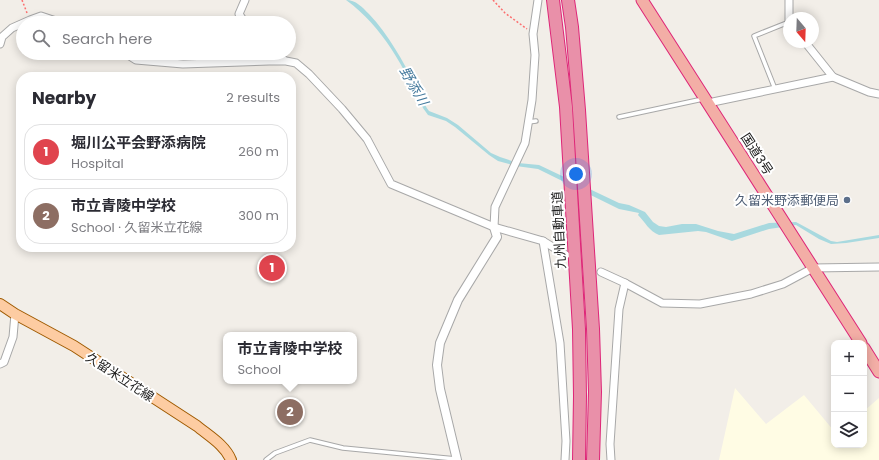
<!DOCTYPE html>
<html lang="en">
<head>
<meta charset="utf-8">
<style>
  :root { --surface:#fff; --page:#f7f7f7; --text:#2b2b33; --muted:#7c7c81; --line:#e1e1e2; --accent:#0f766e }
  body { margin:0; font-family:Poppins,"Noto Sans JP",sans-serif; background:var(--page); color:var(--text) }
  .controls { position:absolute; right:12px; bottom:12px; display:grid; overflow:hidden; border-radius:8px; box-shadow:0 2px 10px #0003 }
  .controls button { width:36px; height:36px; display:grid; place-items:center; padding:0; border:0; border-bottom:1px solid var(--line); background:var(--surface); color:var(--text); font:20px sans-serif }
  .compass { position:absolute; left:783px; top:12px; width:36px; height:36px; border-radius:50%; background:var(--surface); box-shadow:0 2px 10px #0003; rotate:161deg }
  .you { position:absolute; left:576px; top:174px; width:14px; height:14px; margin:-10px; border:3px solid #fff; border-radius:50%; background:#1a73e8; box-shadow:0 0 0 6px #1a73e833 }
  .badge { display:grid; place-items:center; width:26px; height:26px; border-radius:50%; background:var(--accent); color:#fff; font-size:13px; font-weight:700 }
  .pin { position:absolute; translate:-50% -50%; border:2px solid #fff; box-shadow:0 1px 4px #0006 }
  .popup { position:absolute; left:223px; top:332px; width:134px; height:52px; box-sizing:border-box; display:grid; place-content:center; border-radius:8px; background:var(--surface); filter:drop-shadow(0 1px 3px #0005); font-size:13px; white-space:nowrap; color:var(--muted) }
  .popup b { font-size:15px; color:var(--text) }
  .popup::after { content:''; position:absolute; left:50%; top:100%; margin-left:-8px; border:8px solid transparent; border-top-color:var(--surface) }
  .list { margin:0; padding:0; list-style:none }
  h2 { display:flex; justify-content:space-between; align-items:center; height:52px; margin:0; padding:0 16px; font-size:17px }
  h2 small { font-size:13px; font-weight:400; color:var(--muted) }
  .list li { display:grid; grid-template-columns:26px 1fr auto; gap:12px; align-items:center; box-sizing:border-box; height:56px; margin:0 8px 8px; padding:0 8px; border:1px solid var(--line); border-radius:16px }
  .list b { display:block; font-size:15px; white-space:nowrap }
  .list p { margin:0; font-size:13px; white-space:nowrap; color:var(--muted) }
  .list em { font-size:13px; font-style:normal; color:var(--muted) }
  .icon { flex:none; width:22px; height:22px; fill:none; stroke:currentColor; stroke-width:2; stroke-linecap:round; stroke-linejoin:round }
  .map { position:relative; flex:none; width:879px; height:460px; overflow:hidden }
  .search { position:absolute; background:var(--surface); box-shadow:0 2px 10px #0003; left:16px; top:16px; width:280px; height:44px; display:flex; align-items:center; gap:10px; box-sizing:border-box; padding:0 14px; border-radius:22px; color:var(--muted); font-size:15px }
  .panel { position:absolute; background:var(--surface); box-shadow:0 2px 10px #0003; left:16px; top:72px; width:280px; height:180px; border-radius:16px }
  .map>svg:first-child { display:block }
</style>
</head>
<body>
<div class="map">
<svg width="879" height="460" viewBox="0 0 879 460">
  <rect width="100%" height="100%" fill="#f2eee8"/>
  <polygon fill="#fffce4" points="735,388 766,424 804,395 834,431 834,445 864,445 864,411 879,398 879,460 719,460"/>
  <path fill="#a8d9df" d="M346 0C356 0 362 7 369 14 389 35 402 60 416 86 420 94 423 103 429 111L447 118 458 125 491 153 500 157 518 163 539 165 619 203 629 205 645 212 653 222 659 226 666 227 682 224H696L718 231 734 234 769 223 796 222 831 241 837 242 879 235V238L846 243 831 244 819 239 796 225 769 229 732 241 706 232 698 231 659 235C649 231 645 222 638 215L639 213 619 209 538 169 516 166 498 161 489 155 455 127 446 121 428 115 423 108C403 66 384 28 346 0Z"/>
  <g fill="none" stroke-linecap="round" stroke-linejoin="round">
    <g stroke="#a8a8a8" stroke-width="5.5">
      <g id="service">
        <polyline points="775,89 754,36 789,22"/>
        <polyline points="619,117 703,99"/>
        <polyline points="528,122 536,121"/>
        <polyline points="266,460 275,453 310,440 343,448 456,459"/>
      </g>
    </g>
    <g stroke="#a8a8a8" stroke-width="9">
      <g id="minor">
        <polyline points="789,22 789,0"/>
        <polyline points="245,23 239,14 245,0"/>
        <polyline points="805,42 833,77 869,92 879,94"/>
        <polyline points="0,44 2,37 12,28 30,20 41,16 62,23"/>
        <polyline points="125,53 136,60 183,64 269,61 286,61 296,63 309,74 342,109 367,139 391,184 494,227 543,241 566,255"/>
        <polyline points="272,53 284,60"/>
        <polyline points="708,103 833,77"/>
        <polyline points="494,227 495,207 525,143 532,100 535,55 533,34 538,0"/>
        <polyline points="543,241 560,343 566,441 565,460"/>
        <polyline points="601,272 625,283 662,303 700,304 751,294 783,284 813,268 879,267"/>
        <polyline points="0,364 4,362 13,337 15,314"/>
        <polyline points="611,460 610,444 619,309 625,283"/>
      </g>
    </g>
    <g stroke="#a8a8a8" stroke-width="10">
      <polyline id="tertiary" points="457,460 440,389 437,365 440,343 458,300 497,237 494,227"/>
    </g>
    <g stroke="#9f5a00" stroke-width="12">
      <path id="primary" d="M0 304 15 314 74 346 197 426C209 436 225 445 231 460"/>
    </g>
    <g stroke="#de2678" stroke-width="13">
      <g id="trunk">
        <polyline points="642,0 861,343"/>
        <polyline points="864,348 879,372"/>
      </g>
    </g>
    <g stroke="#de2678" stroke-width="14">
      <g id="motorway">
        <polyline points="553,0 566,107 579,329 580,396 579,460"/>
        <polyline points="568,0 572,27 579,110 593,329 595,392 593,460"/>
      </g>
    </g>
    <g stroke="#fc6f6f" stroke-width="1.5" stroke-dasharray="2 2" stroke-linecap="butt">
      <polyline points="22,0 27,13"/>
      <polyline points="493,0 505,13 527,29"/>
    </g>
    <use href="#service" stroke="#fff" stroke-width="3.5"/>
    <use href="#minor" stroke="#fff" stroke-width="7"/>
    <use href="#tertiary" stroke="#fff" stroke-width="8"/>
    <use href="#primary" stroke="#fdcca2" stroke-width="10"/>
    <use href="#trunk" stroke="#f3aea6" stroke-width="11"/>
    <use href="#motorway" stroke="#e990a9" stroke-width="12"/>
  </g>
  <circle fill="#5c6f8a" stroke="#fff" stroke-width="1.5" cx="847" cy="200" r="4"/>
  <g text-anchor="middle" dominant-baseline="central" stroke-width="4" stroke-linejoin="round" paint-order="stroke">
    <g font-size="13" fill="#212121" stroke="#fff">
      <text transform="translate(757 154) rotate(57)">国道3号</text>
      <text transform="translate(559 230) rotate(-93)">九州自動車道</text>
      <text transform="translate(120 377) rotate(33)">久留米立花線</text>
    </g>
    <g font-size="13" fill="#4e5e75" stroke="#fff" text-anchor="end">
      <text x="839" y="200">久留米野添郵便局</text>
    </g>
    <g font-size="14" font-style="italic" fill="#42789c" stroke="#fff">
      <text transform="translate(414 86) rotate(60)">野添川</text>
    </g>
  </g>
</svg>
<div class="controls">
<button>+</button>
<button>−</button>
<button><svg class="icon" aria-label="layers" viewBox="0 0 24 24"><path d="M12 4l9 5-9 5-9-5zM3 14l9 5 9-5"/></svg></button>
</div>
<svg class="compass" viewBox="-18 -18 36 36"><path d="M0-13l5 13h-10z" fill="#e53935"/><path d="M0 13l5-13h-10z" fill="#7c7c81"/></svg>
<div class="you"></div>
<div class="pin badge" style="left:272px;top:268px;background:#e0444e">1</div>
<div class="pin badge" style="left:290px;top:412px;background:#8d6e63">2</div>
<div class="popup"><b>市立青陵中学校</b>School</div>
<div class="search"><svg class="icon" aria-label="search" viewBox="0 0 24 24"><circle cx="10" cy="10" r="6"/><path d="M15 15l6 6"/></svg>Search here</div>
<section class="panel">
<h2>Nearby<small>2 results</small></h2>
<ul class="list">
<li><span class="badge" style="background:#e0444e">1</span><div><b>堀川公平会野添病院</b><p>Hospital</p></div><em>260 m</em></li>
<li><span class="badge" style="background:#8d6e63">2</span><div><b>市立青陵中学校</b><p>School · 久留米立花線</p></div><em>300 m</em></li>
</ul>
</section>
</div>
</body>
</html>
